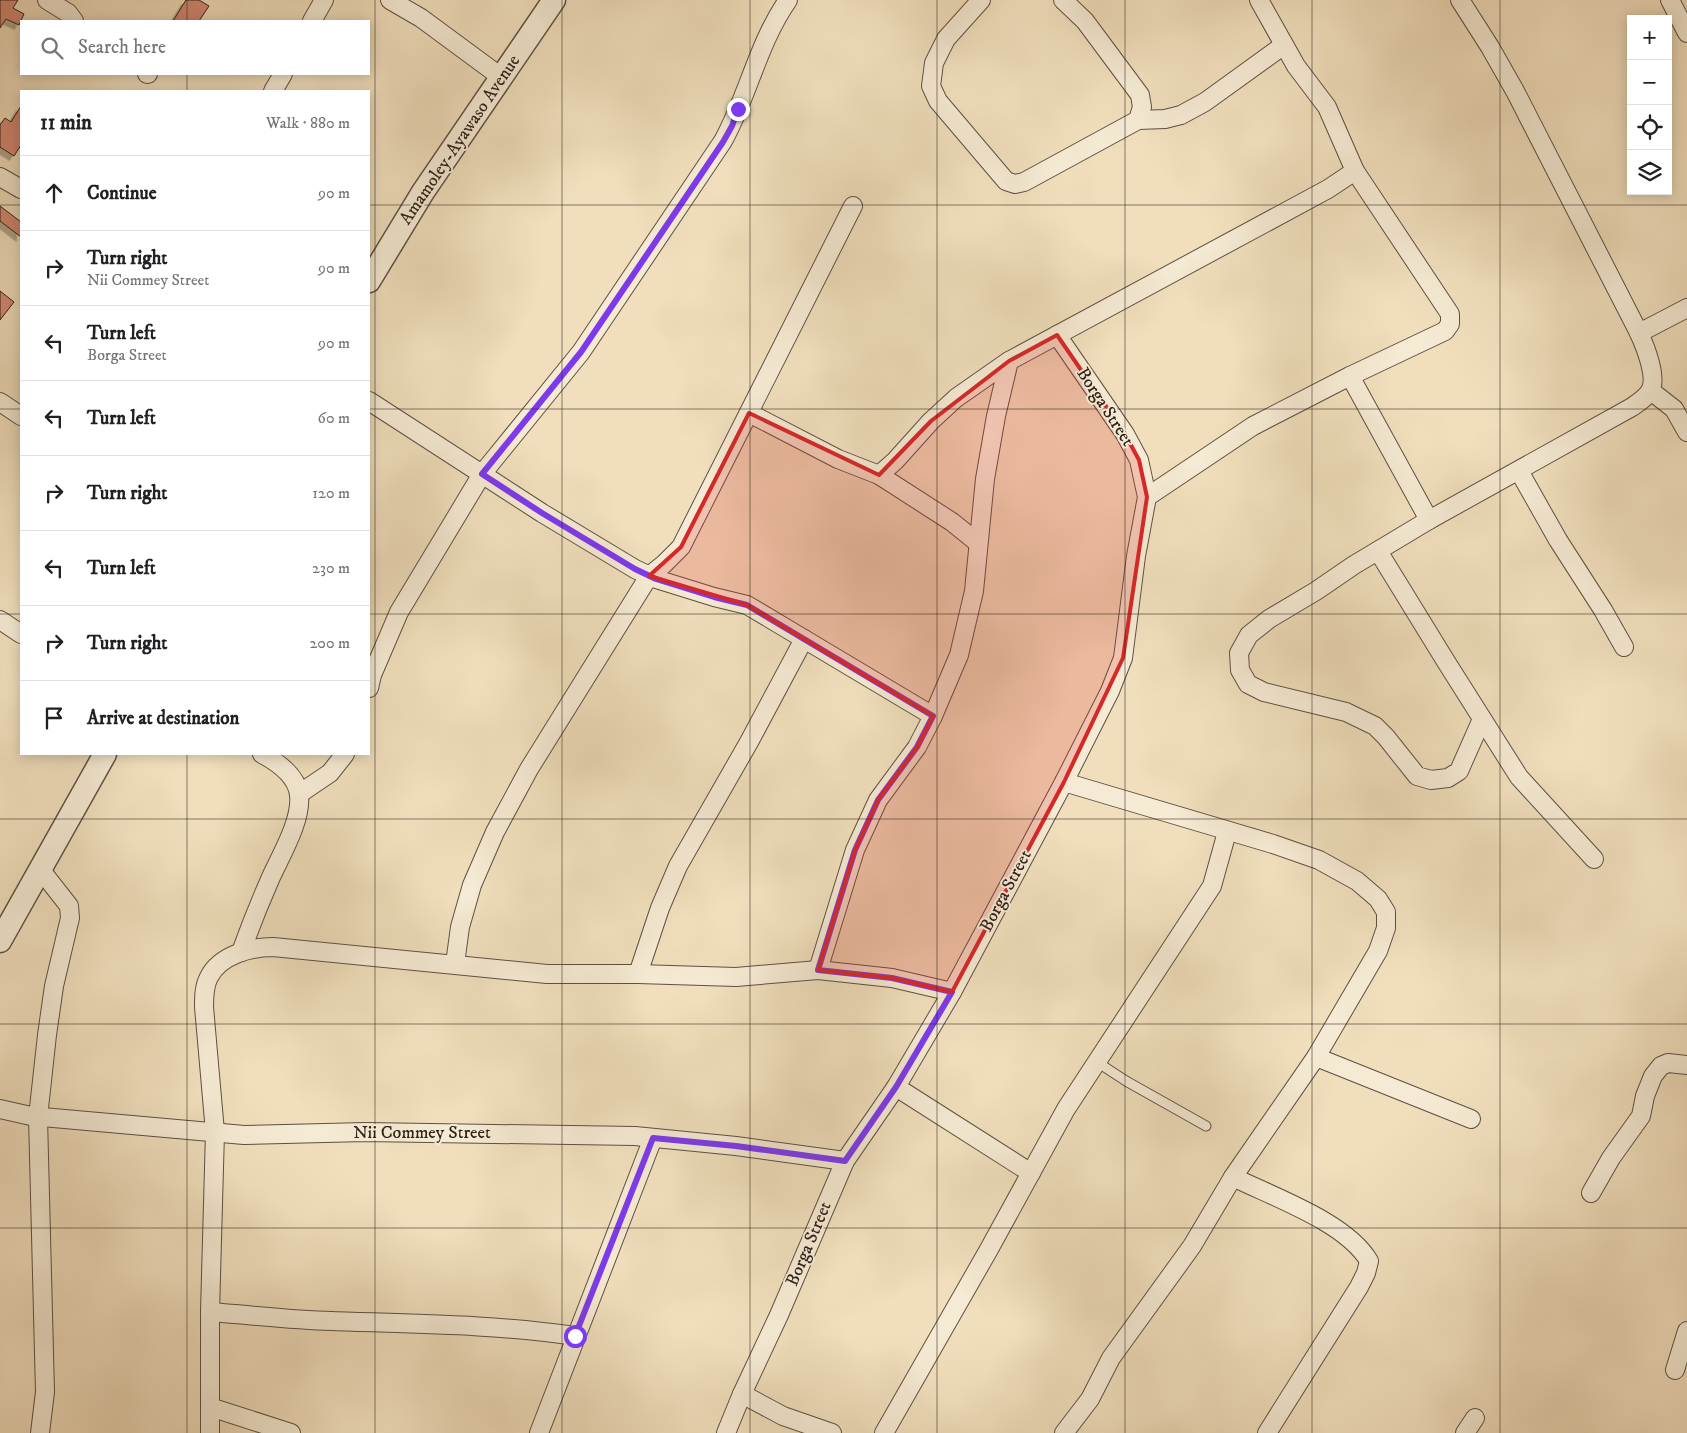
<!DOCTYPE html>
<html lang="en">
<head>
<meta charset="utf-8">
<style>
  :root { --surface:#fff; --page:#f6f6f6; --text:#202124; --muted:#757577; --line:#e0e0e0 }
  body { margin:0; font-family:"IM FELL DW Pica",serif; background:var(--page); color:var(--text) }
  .controls { position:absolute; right:15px; top:15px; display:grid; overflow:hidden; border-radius:0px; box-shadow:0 2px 12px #0003 }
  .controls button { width:45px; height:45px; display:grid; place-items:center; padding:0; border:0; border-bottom:1px solid var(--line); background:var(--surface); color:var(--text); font:25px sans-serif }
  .stop { position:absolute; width:15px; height:15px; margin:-11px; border:4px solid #7c3aed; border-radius:50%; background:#fff }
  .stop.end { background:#7c3aed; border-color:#fff; box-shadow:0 1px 5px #0008 }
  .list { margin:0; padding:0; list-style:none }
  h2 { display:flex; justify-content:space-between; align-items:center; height:65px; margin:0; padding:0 20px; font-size:21px }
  h2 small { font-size:16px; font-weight:400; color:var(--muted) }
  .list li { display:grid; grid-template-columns:32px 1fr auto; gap:15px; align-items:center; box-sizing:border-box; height:75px; padding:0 20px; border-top:1px solid var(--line) }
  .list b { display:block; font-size:19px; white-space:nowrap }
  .list p { margin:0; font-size:16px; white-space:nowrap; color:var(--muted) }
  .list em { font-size:16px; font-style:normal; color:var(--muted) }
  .icon { flex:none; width:28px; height:28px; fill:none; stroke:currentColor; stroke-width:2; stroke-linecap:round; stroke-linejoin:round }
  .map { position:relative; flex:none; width:1687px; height:1433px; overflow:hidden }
  .search { position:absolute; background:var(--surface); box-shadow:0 2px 12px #0003; left:20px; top:20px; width:350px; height:55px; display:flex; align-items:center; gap:12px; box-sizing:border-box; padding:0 18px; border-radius:0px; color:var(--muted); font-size:19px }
  .panel { position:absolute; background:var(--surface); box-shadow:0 2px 12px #0003; left:20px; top:90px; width:350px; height:665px; border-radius:0px }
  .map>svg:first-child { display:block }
</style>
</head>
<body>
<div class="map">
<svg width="1687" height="1433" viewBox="0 0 1687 1433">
  <defs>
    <filter id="shadow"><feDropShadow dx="-4.5" dy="4.5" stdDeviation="0" flood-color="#0004"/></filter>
  </defs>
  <rect width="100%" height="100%" fill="#f0debc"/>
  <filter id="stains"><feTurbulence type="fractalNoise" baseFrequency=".004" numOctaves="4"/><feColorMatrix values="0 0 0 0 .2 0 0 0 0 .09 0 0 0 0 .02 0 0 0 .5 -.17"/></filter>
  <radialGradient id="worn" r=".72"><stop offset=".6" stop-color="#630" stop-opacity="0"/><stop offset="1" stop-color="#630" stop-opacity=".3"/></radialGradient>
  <g fill="#d48975" stroke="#2e211a" filter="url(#shadow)">
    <polygon points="0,0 18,0 13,8 24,14 19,25 6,19 0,28"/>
    <polygon points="186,0 199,0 209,6 199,21 173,21"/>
    <polygon points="21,106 21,145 14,156 0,147 0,125 5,118 11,122"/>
    <polygon points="0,206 21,222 21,237 0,221"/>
    <polygon points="0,291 14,302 0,320"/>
  </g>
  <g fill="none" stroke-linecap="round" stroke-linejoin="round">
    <g stroke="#5e5042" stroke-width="11">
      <polyline id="service" points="1097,1062 1126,1081 1206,1126"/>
    </g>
    <g stroke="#5e5042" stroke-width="20">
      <g id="minor">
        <polyline points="47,0 68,13 74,21"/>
        <polyline points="390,0 421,18 501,77"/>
        <polyline points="981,0 946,39 934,63 931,86 938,101 1006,181 1015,184 1024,182 1138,120 1142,107 1140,95 1085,21 1063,0"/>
        <path d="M1460 0 1490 47 1515 91 1639 333C1645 346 1658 378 1650 391 1646 398 1638 403 1632 407L1429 520 1354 565 1316 591 1269 619 1249 635 1239 653 1240 670 1248 684 1264 692 1346 712 1375 726 1386 737 1417 776 1431 780 1448 778 1459 771 1482 719"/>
        <polyline points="1670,0 1687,33"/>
        <polyline points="312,21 324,0"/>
        <polyline points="147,74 148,74"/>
        <polyline points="273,91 283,74"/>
        <polyline points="1138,120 1165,119 1181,115 1205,102 1284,45"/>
        <polyline points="0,177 21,189"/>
        <polyline points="1639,333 1687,308"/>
        <polyline points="1350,376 1429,520"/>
        <polyline points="1651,391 1674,409 1687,432"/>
        <polyline points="369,401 542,513 635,569 656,579 714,597 747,605 804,639 749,742 678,866 660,908 638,974"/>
        <polyline points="0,402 21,416"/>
        <polyline points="749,413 838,459 879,475 952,522 978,543"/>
        <polyline points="1519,471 1558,540 1603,610 1624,647"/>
        <polyline points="879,475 895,461 931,421 956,398 1009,361 1328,189 1355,171 1327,107 1296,66 1259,0"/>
        <polyline points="1147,497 1253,426 1350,376 1445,331 1450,324 1450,314 1355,171"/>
        <polyline points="1378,551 1445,660 1519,777 1594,859"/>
        <polyline points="0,620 21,634"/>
        <polyline points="804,639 933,716"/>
        <path d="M369 688 372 675 399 612 482 474 581 352 723 141C748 96 758 43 788 0"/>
        <polyline points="1064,782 1273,844 1319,860 1357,881 1378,899 1386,912 1386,928 1378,951 1316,1057 1233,1177 1192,1246 1111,1358 1090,1399 1064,1433"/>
        <polyline points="299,794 330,773 345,754"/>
        <polyline points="40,869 69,906 70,918 54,986 47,1035 38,1117 45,1392 40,1433"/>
        <path d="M241 952C250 927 260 902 271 877 281 855 302 820 299 795 297 776 277 762 262 754"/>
        <polyline points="455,964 460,927 472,885 495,832 529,769 649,576 664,564 681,547 853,206"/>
        <polyline points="818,970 855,850 878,800 917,747 933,716 959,655 974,591 985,479 996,416 1009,361"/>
        <polyline points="1316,1057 1471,1119"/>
        <polyline points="896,1087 1031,1173"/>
        <polyline points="0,1109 31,1116 244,1135 365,1132 635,1136 736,1146 845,1161"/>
        <path d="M1233 1177C1273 1197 1346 1222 1369 1261L1366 1273 1359 1287 1267 1433"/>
        <polyline points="1591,1193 1611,1158 1641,1116 1645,1096 1653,1076 1661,1066 1668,1063 1687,1065"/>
        <path d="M210 1312C251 1315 291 1320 332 1321 413 1324 494 1324 575 1336"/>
        <polyline points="1675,1370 1687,1331"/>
        <polyline points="742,1394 783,1416 832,1433"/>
        <polyline points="210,1407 291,1433"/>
        <path d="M210 1433V1312L215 1132 204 1007C204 997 204 986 209 977 220 955 251 947 273 947L547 974H638L736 977 818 970 892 978 952 992"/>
        <polyline points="539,1433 653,1138"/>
        <polyline points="726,1433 742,1394 779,1315 845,1161 896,1087 952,992 1064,782 1110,691 1123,658 1136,556 1147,497 1139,460 1125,434 1057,335"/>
        <polyline points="884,1433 988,1251 1066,1109 1212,886 1227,832"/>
        <polyline points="1465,1433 1475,1418"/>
      </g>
    </g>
    <g stroke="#5e5042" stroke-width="25">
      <g id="tertiary">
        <polyline points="369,281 423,192 554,0"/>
        <polyline points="0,941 105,754"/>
      </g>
    </g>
    <use href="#service" stroke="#f5ead3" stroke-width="9"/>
    <use href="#minor" stroke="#f5ead3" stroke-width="18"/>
    <use href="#tertiary" stroke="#f5ead3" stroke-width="22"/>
  </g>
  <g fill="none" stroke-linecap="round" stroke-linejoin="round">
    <polyline stroke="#7c3aed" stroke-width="6" points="575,1336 653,1138 736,1146 845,1161 896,1087 952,992 892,978 818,970 855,850 878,800 917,747 933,716 747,605 714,597 656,579 635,569 542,513 482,474 581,352 723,142 732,126 738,109"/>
  </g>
  <path fill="#d62828" fill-opacity="0.2" stroke="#d62828" stroke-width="4" stroke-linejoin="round" d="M1057 335 1125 434 1139 460 1147 497 1123 658 1064 782 952 992 892 978 818 970 855 850 878 800 917 747 933 716 747 605 649 576 681 547 749 413 879 475 931 421 1009 361Z"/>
  <path fill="none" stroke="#2e211a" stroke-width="1" stroke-opacity="0.55" d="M187 0V21M375 0V1433M562 0V1433M750 0V1433M937 0V1433M1125 0V1433M1312 0V1433M1500 0V1433M187 74V91M0 205H21M369 205H1687M0 409H21M369 409H1687M0 614H21M369 614H1687M187 754V1433M0 819H1687M0 1024H1687M0 1228H1687"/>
  <g text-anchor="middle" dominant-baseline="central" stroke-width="4" stroke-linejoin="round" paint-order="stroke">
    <g font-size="18" fill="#2e211a" stroke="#f5ead3">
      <text transform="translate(460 140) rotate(-56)">Amamoley-Ayawaso Avenue</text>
      <text transform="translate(1105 407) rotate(57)">Borga Street</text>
      <text transform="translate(1006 891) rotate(-62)">Borga Street</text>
      <text x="422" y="1133">Nii Commey Street</text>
      <text transform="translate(809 1244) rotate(-67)">Borga Street</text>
    </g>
  </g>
  <rect width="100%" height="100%" filter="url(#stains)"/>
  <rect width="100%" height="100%" fill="url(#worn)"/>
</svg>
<div class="controls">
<button>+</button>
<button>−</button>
<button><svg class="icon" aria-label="locate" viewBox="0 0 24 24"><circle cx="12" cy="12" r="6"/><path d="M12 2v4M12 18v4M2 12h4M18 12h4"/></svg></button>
<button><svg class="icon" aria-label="layers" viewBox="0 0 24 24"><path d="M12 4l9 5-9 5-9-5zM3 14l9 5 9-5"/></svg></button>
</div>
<div class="stop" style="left:575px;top:1336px"></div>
<div class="stop end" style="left:738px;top:109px"></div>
<div class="search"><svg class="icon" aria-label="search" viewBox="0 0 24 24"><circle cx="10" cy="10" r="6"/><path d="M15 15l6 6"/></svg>Search here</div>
<section class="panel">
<h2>11 min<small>Walk · 880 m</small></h2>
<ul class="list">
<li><svg class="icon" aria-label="ahead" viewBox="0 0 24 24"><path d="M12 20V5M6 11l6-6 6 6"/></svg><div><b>Continue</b></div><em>90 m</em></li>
<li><svg class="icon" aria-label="right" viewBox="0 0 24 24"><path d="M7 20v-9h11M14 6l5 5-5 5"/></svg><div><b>Turn right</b><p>Nii Commey Street</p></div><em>90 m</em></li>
<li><svg class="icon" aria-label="left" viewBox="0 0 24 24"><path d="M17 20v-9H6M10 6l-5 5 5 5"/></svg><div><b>Turn left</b><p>Borga Street</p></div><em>90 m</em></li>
<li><svg class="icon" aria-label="left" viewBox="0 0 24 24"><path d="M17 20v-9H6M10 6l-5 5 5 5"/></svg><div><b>Turn left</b></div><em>60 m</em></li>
<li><svg class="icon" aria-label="right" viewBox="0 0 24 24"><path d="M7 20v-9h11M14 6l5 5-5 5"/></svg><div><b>Turn right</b></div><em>120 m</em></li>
<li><svg class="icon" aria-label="left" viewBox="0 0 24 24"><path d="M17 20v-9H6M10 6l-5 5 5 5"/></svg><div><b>Turn left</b></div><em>230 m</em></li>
<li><svg class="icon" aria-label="right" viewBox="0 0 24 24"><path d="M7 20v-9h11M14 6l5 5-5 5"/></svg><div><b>Turn right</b></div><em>200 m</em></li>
<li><svg class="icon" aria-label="arrive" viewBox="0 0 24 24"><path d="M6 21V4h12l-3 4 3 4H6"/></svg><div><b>Arrive at destination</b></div></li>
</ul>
</section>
</div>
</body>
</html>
